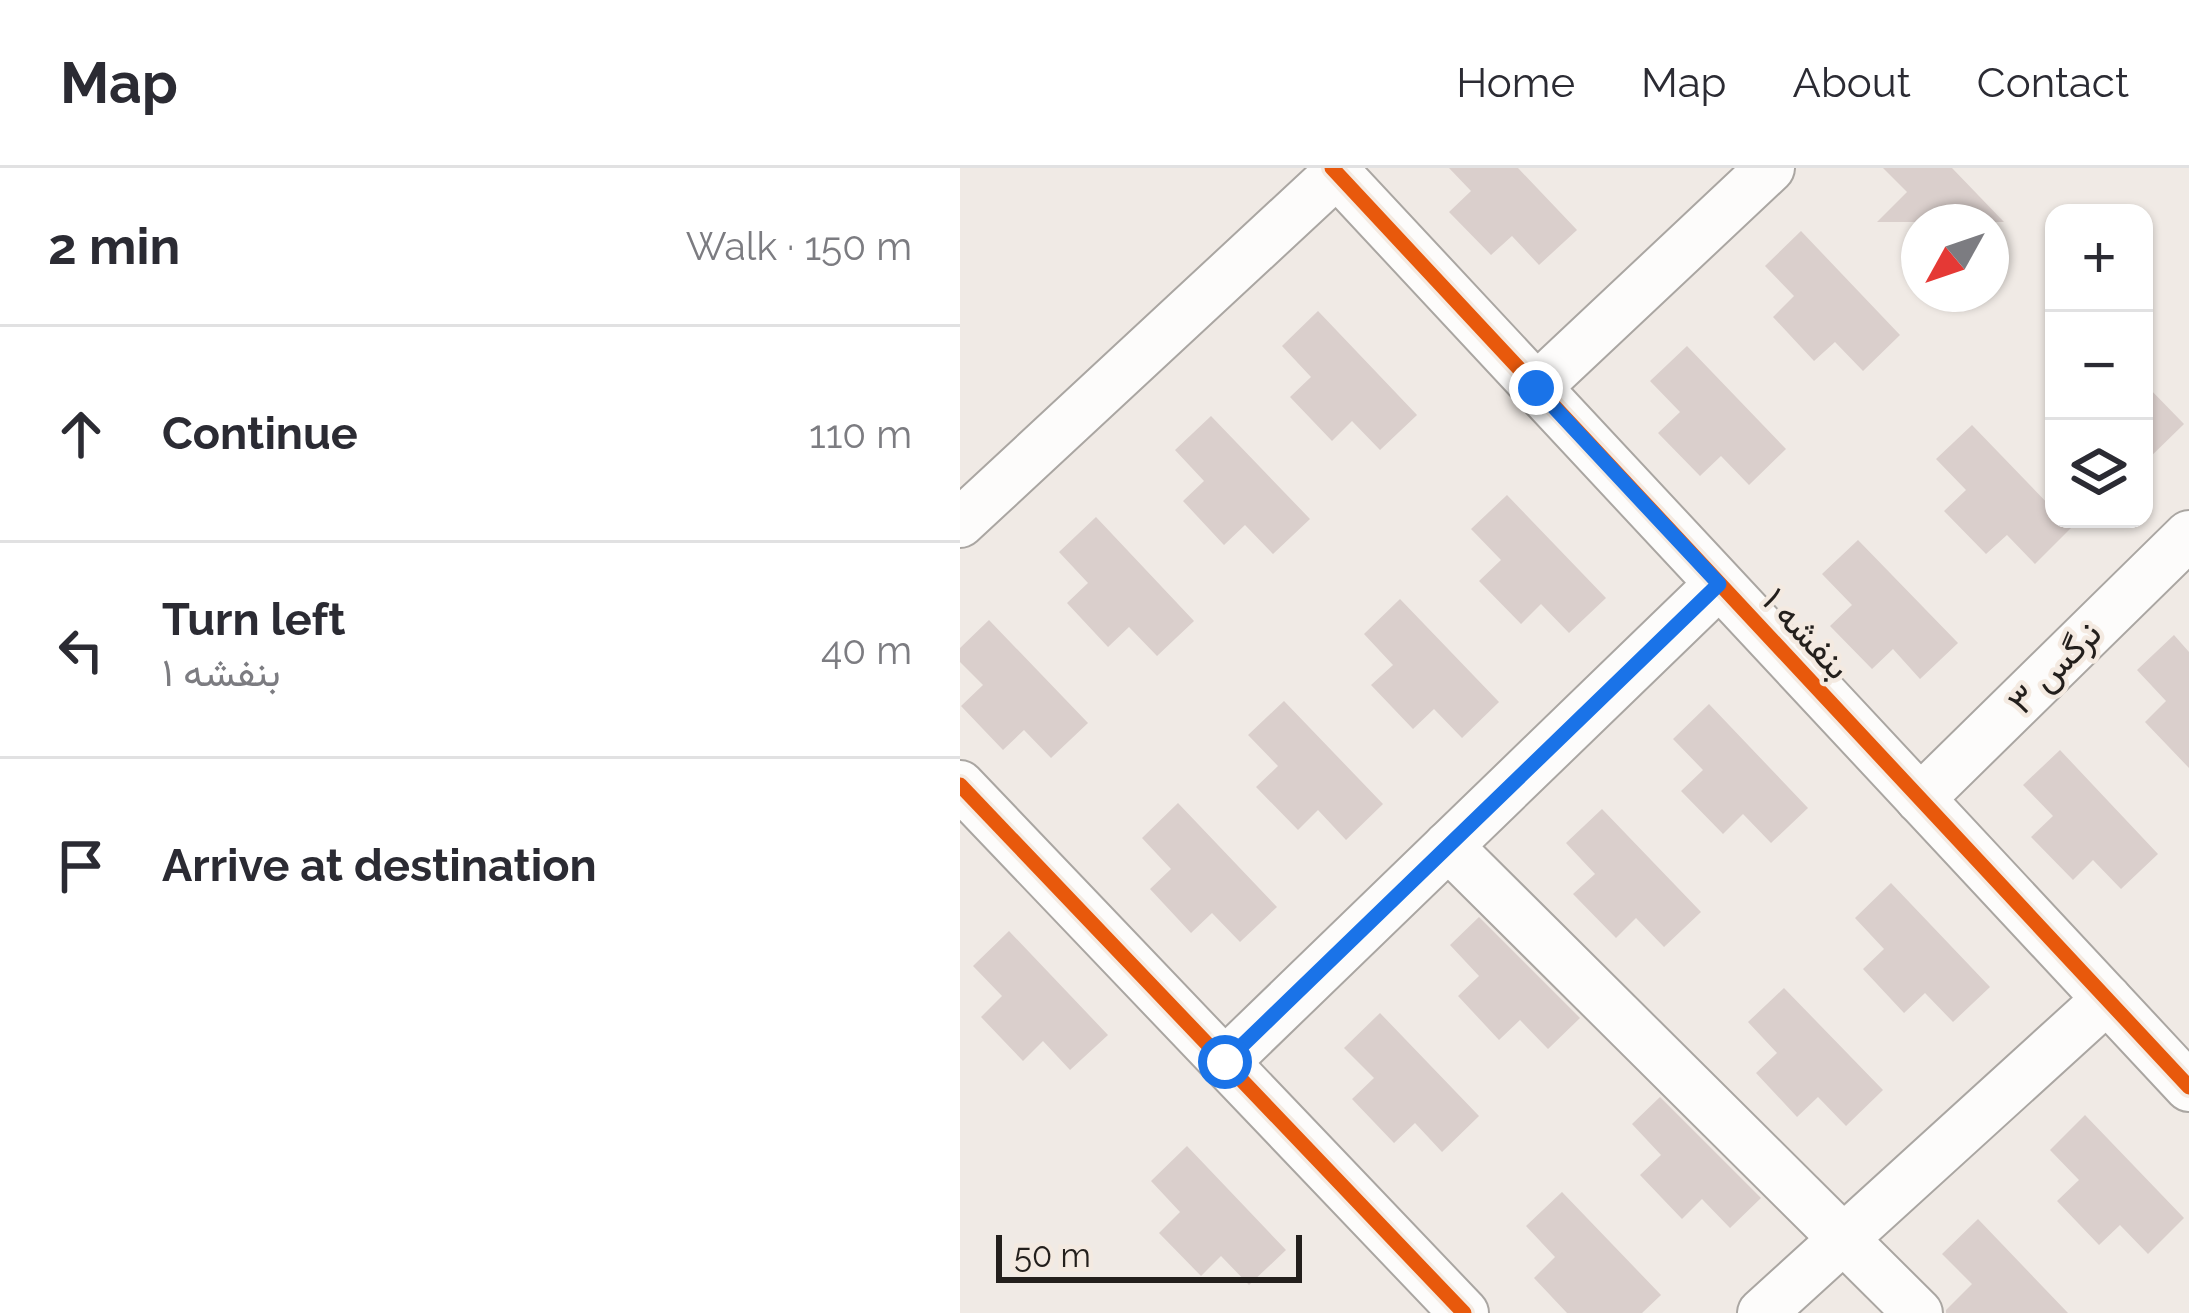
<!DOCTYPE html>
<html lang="en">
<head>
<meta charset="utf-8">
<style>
  :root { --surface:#fff; --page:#f7f7f7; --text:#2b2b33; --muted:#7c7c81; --line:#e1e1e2 }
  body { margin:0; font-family:Raleway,Vazirmatn,sans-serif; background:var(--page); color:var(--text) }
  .controls { position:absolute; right:36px; top:36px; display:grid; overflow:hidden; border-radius:24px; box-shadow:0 3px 9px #0004 }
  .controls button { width:108px; height:108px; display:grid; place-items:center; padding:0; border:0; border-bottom:3px solid var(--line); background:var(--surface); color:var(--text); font:60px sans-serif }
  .compass { position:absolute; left:941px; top:36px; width:108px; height:108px; border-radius:50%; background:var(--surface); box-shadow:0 3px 9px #0004; rotate:230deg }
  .scale { position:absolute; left:36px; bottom:30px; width:306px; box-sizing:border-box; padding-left:12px; border:6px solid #231f1c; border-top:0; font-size:33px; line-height:42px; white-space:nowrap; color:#231f1c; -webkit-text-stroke:9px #f4eae1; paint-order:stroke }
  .stop { position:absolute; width:36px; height:36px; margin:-27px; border:9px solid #1a73e8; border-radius:50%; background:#fff }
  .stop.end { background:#1a73e8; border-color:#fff; box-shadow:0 3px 12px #0008 }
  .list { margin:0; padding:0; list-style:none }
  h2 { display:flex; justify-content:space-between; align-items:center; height:156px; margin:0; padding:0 48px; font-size:51px }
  h2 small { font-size:39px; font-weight:400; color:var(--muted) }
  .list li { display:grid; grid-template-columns:78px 1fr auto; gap:36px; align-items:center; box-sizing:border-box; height:216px; padding:0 48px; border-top:3px solid var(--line) }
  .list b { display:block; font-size:45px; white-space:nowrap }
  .list p { margin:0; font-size:39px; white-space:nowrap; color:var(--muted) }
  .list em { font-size:39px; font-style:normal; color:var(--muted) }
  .icon { flex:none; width:66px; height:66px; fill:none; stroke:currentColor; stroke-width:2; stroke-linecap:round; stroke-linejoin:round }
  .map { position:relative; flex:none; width:1229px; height:1145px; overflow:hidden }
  header { display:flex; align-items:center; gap:72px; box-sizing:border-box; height:168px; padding:0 60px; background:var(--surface); border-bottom:3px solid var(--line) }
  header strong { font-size:57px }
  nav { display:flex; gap:66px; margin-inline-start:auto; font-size:42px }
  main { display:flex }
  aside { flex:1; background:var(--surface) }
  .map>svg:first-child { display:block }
</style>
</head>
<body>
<header>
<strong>Map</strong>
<nav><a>Home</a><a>Map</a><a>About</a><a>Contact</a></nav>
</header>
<main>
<aside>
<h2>2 min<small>Walk · 150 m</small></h2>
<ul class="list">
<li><svg class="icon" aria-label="ahead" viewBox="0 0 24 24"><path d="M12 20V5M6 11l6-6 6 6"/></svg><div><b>Continue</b></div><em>110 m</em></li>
<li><svg class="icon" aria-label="left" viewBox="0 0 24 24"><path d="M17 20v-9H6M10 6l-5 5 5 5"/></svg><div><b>Turn left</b><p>بنفشه ۱</p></div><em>40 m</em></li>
<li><svg class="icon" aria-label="arrive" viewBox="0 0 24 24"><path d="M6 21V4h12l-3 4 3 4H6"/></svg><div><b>Arrive at destination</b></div></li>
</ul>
</aside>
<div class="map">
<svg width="1229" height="1145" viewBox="0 0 1229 1145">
  <rect width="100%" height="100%" fill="#f0eae5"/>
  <g fill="#dacfcc">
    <polygon points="489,0 558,0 617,62 579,97 552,68 531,87 489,44 511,23"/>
    <polygon points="923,0 992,0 1044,54 917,54 947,24"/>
    <polygon points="841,63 940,167 903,203 875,174 854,193 813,149 834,128 805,98"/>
    <polygon points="358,143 457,247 420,282 392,253 372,273 330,229 351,209 322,178"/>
    <polygon points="727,178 826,281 789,317 761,288 740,308 698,265 720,244 690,213"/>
    <polygon points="1184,215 1224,256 1184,295"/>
    <polygon points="251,248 350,351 313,386 285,357 264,377 223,333 244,313 215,282"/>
    <polygon points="1012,257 1094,342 1094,351 1102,351 1111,360 1075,396 1047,367 1026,386 984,343 1006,322 976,291"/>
    <polygon points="547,327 646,430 609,465 581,436 561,456 519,413 541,392 511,361"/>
    <polygon points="136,349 234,453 197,488 169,459 148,479 107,435 128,415 99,384"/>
    <polygon points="898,372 998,475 960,511 933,481 912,501 870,458 892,437 862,406"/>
    <polygon points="440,431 539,534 502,570 474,541 453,561 411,517 433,497 404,466"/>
    <polygon points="29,452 128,555 91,590 64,562 43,582 1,538 23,517 0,494 0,480"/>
    <polygon points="1214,467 1229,484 1229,600 1185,554 1206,533 1177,502"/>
    <polygon points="324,533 423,636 386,672 358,642 338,662 296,619 318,598 288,567"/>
    <polygon points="749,536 848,640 811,675 783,646 763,666 721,623 743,602 713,571"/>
    <polygon points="1100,582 1198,686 1161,721 1133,692 1113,712 1071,669 1093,648 1063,617"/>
    <polygon points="218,635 317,739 280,774 252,745 231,765 190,721 211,701 182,670"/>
    <polygon points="642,641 741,744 704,779 676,750 656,770 613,726 635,706 606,675"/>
    <polygon points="931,715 1030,819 993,854 965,825 944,845 903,801 924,781 895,750"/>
    <polygon points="519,749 620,850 588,881 560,852 539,872 498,828 519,808 490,777"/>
    <polygon points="49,763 148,867 110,902 83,873 63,893 21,849 42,828 13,798"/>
    <polygon points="824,820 923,922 886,958 858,929 837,949 796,905 817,885 788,854"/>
    <polygon points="420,845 519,948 482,984 455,955 434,975 392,931 414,910 384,880"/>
    <polygon points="700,929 801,1030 770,1060 742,1031 722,1051 680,1007 701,987 672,956"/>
    <polygon points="1125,947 1224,1050 1188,1086 1160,1057 1139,1077 1097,1033 1119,1012 1090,982"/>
    <polygon points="227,978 326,1082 289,1117 261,1088 241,1108 199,1065 220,1044 191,1013"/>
    <polygon points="602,1024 701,1127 682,1145 607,1145 574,1110 595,1089 566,1058"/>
    <polygon points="1018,1051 1108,1145 986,1145 986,1142 1012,1116 982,1086"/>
  </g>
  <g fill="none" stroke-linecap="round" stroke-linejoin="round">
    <g stroke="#aaa6a2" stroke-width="52">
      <g id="street">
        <polyline points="372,0 1229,919"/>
        <polyline points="576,220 810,0"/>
        <polyline points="0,355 377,5"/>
        <polyline points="0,617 504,1145"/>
        <polyline points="960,631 1229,367"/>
        <polyline points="488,678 958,1145"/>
        <polyline points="265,894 759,416"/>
        <polyline points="802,1145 1147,831"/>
      </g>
    </g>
    <use href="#street" stroke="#fdfcfb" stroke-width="48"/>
    <g stroke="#f4eae1" stroke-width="22">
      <g id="cycleway">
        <polyline points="372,0 1229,919"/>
        <polyline points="0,617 504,1145"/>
      </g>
    </g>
    <use href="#cycleway" stroke="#e8590c" stroke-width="15"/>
  </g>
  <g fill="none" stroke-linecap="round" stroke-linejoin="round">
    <polyline stroke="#1a73e8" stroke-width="15" points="265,894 759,416 576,220"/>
  </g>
  <g text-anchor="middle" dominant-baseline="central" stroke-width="9" stroke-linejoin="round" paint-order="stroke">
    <g font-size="36" fill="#231f1c" stroke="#f4eae1">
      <text transform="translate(847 465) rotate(47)">بنفشه ۱</text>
      <text transform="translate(1094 499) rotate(-45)">نرگس ۳</text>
    </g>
  </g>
</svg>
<div class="controls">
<button>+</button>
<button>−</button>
<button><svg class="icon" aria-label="layers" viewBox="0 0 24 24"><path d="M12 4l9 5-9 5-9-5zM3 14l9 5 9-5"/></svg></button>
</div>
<svg class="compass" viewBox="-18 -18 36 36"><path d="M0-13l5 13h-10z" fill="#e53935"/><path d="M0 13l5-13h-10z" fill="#7c7c81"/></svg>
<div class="scale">50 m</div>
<div class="stop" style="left:265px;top:894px"></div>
<div class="stop end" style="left:576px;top:220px"></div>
</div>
</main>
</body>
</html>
